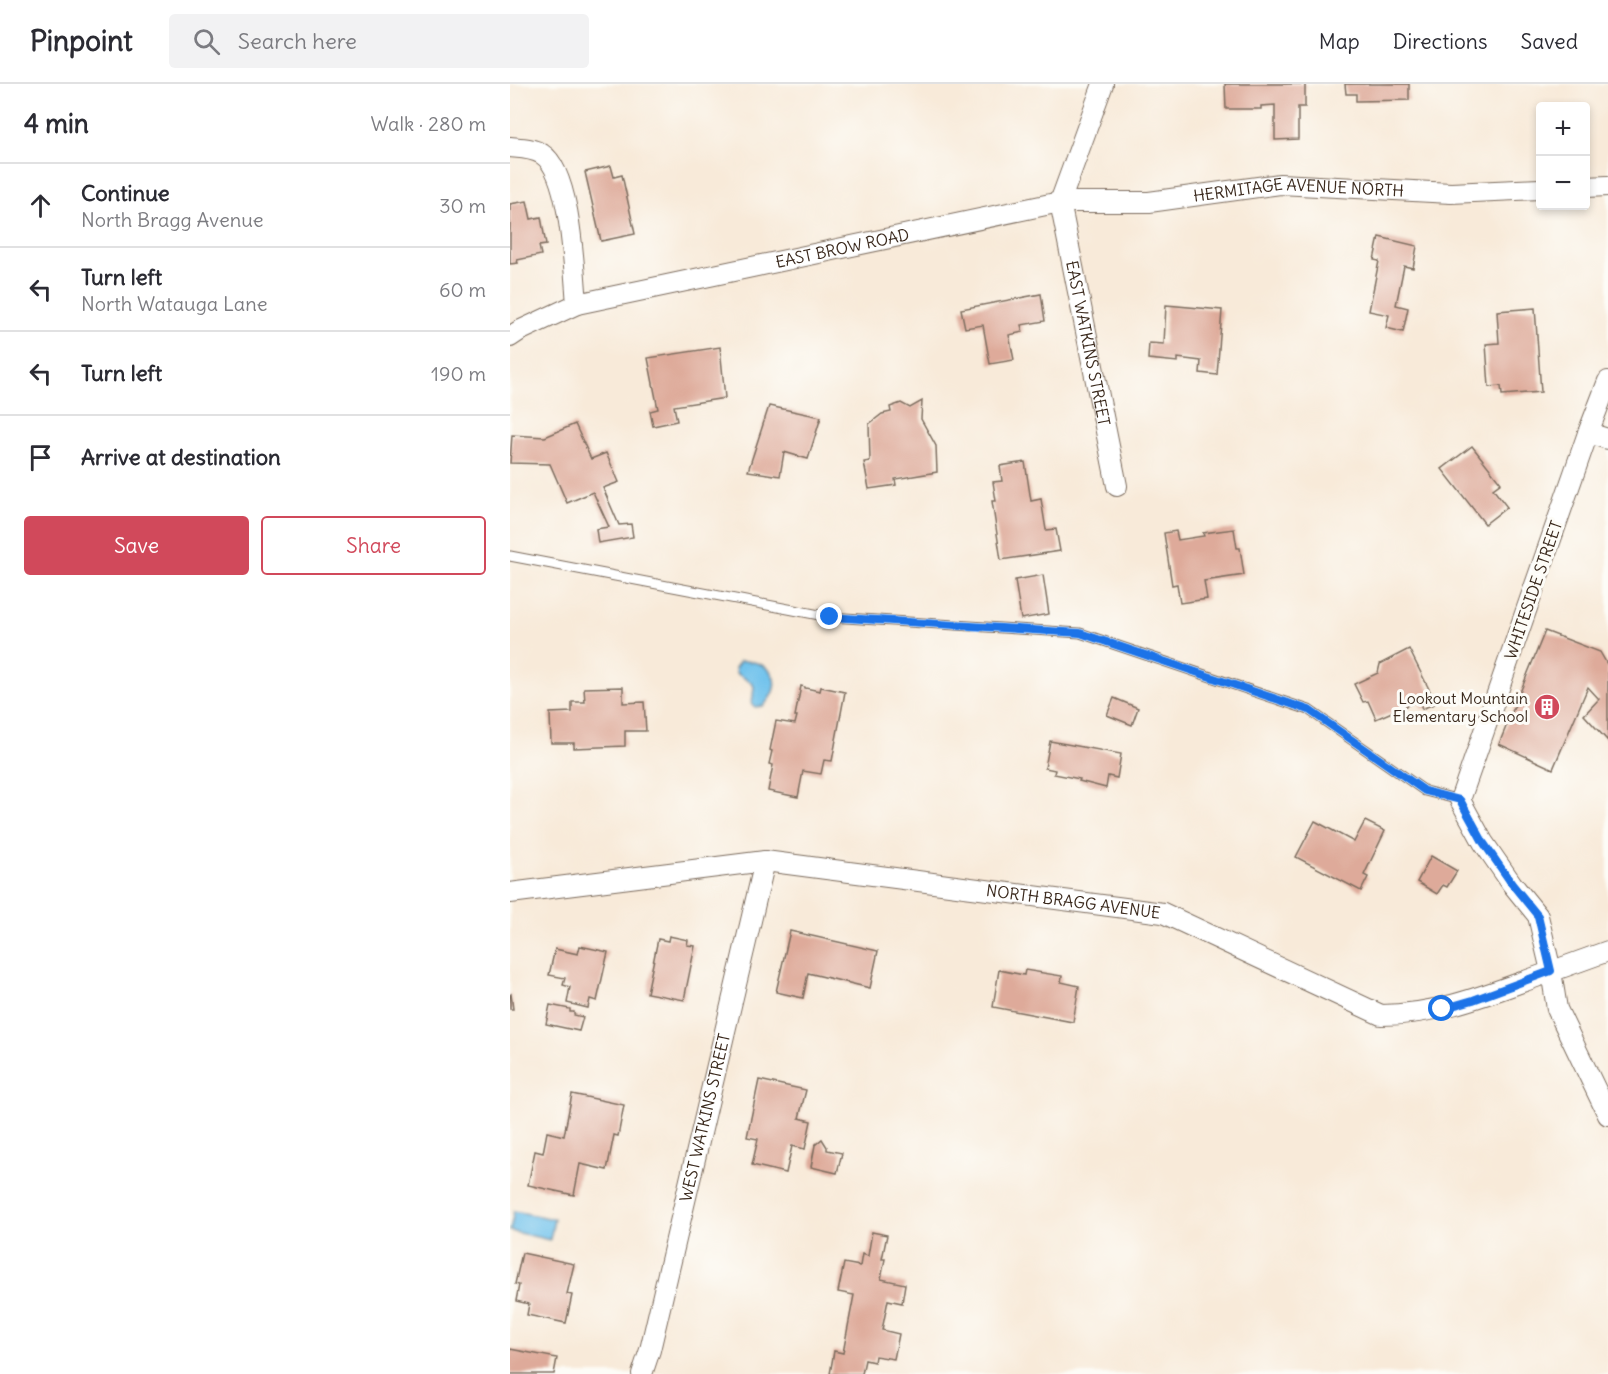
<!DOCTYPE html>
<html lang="en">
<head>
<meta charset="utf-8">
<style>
  :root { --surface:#fff; --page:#f2f2f3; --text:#2b2b33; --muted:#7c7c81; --line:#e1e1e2; --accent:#d1495b }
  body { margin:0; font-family:Delius,sans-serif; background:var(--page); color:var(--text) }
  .controls { position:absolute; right:18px; top:18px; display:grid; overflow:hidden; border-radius:6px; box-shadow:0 3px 9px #0003 }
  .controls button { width:54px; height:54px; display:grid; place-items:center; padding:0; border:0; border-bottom:2px solid var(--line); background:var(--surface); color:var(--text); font:30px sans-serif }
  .stop { position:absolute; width:18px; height:18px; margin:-14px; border:4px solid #1a73e8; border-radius:50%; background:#fff }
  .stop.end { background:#1a73e8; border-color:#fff; box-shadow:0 2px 6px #0008 }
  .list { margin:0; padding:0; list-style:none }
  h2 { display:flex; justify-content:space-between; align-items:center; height:78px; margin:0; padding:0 24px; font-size:26px }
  h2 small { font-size:20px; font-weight:400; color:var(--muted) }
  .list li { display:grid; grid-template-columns:39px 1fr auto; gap:18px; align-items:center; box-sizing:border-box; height:84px; padding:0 24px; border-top:2px solid var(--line) }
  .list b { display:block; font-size:22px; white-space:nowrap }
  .list p { margin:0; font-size:20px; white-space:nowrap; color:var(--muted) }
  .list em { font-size:20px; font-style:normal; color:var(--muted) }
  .actions { display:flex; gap:12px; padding:18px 24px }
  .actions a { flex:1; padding:14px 0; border:2px solid var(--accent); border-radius:6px; text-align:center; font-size:21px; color:var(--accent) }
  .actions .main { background:var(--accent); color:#fff }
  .icon { flex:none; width:33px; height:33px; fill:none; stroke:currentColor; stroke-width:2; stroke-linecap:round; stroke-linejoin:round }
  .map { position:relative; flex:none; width:1098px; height:1290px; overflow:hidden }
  header { display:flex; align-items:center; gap:36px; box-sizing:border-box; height:84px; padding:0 30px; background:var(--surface); border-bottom:2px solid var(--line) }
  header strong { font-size:28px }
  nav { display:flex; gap:33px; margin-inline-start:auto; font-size:21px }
  .search { width:420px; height:54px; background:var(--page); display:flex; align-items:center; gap:15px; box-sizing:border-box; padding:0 21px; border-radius:6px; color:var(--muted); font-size:22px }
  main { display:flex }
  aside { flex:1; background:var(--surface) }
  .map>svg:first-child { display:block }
</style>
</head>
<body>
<header>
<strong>Pinpoint</strong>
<div class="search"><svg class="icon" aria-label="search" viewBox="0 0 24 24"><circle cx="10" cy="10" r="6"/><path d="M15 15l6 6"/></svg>Search here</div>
<nav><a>Map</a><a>Directions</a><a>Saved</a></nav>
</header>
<main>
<aside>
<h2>4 min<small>Walk · 280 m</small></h2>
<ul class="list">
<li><svg class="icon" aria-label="ahead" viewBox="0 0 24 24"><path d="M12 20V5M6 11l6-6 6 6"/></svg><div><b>Continue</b><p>North Bragg Avenue</p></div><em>30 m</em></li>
<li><svg class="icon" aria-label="left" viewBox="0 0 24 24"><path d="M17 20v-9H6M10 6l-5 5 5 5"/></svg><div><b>Turn left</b><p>North Watauga Lane</p></div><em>60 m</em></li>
<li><svg class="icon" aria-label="left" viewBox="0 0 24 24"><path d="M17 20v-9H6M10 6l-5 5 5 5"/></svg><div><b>Turn left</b></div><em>190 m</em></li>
<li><svg class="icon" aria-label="arrive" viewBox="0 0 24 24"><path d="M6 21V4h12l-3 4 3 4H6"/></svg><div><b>Arrive at destination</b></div></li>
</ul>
<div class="actions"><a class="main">Save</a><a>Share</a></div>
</aside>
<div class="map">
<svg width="1098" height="1290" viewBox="0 0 1098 1290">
  <rect width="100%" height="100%" fill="#fdfcf7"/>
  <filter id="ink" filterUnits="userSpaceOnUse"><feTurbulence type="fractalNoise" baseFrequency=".0167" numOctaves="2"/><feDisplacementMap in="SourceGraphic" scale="12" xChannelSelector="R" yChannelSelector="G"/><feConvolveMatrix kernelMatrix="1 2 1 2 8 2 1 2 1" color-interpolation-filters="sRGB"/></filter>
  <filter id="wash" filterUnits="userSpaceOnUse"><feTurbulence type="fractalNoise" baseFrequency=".008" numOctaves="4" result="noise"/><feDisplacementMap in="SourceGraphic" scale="24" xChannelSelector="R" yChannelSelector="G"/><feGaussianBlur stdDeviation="1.35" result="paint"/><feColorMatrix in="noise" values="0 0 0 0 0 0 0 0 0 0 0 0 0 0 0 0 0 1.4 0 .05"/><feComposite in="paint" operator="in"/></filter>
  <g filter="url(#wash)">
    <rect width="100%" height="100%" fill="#f8ead9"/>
    <g fill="#71c2ec" stroke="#567685" stroke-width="1.5">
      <path d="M230 577C261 576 277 598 253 622L245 623 242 620 244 603 242 599 226 589 225 584Z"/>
      <polygon points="4,1127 44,1135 40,1156 0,1147"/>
    </g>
    <g id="blocks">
      <g fill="#deaa9a">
        <polygon points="715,0 795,0 795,23 788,23 788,55 765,56 765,21 751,22 751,25 716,25"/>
        <polygon points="835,0 899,0 899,16 846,17 846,10 836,10"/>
        <polygon points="101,82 104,93 112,91 125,150 91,157 75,88"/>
        <polygon points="17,117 21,135 31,133 36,161 29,162 31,171 7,176 8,179 0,180 0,120"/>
        <polygon points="869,153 907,162 903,184 894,182 886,221 898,224 893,248 876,244 879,231 859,227 869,177 864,176"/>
        <polygon points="531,210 535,237 511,241 513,248 499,251 504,276 480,280 473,241 455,244 451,225"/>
        <polygon points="656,221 712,226 707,291 690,289 691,277 668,274 668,278 638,275 639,259 654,260"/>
        <polygon points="1025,224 1031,308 992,311 991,302 979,303 976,260 989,259 987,227"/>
        <polygon points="210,263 215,314 164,322 167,337 143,342 140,327 148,325 138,274"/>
        <polygon points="412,317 411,335 426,362 427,388 385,395 386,401 359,405 354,378 360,377 359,340 372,330 381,328 380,323 391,319 400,324"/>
        <polygon points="259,322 311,333 298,375 274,368 270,392 238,387"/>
        <polygon points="65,340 81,375 96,369 109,398 93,404 109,441 121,440 123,453 88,459 86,445 99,443 83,408 57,419 40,380 0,379 2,351 35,353"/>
        <polygon points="962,362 991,399 983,405 997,423 975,440 932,385"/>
        <polygon points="515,378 521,417 531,415 536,446 546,445 550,467 491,476 482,417 486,417 483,398 492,397 490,382"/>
        <polygon points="724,445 727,464 730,464 734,491 694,497 697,515 670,519 667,500 662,501 654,449 666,447 668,456 694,452 693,449"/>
        <polygon points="533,491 539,530 511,535 505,496"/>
        <polygon points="1035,547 1090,568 1098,582 1098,657 1074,631 1089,615 1078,603 1043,685 989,660"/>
        <polygon points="899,565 926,619 912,625 909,616 866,635 858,617 853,618 844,600 868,589 870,580"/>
        <polygon points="291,602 295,603 295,604 310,607 311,603 335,608 322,677 314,676 311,690 293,687 288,713 258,707 263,681 259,680 262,667 260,666 266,637 285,640 287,632 285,632"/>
        <polygon points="113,603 113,619 134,618 136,647 115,647 115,662 64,664 64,659 41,659 40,629 62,628 62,618 75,618 74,604"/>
        <polygon points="604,614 628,624 622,641 597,631"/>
        <polygon points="540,657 611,670 607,694 598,692 596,704 569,697 570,695 544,690 545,686 535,684"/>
        <polygon points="805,737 844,758 855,737 875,747 854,791 858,793 851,807 786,773"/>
        <polygon points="921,772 947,787 937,803 933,801 927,810 907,798"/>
        <polygon points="280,847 368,867 360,904 298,889 293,914 266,908"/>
        <polygon points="159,852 178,856 177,861 185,862 174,916 137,909 148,855 158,857"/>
        <polygon points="70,862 98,868 87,917 80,915 78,924 57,919 60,903 53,901 55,894 39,891 45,865 68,870"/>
        <polygon points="489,886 514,891 515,886 552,892 551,898 569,902 563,938 483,923"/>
        <polygon points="1,910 3,925 0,925 0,911"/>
        <polygon points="40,921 60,925 60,928 64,928 64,931 73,933 69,947 36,940"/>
        <polygon points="249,996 296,1006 289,1034 301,1037 295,1065 282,1062 276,1089 242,1081 248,1055 237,1053"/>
        <polygon points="62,1010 114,1021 108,1052 104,1051 97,1086 70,1080 64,1111 18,1101 25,1067 33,1069 37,1048 54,1052"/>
        <polygon points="312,1055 317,1063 317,1066 332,1069 327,1089 301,1083 305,1061"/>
        <polygon points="362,1148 377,1151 372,1175 375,1175 371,1195 395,1200 392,1219 378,1216 372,1246 389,1250 384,1275 365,1272 364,1278 355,1276 352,1290 320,1290 324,1267 333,1269 344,1211 328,1208 334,1179 350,1182 352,1170 358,1172"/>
        <polygon points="12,1169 64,1180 57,1210 62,1211 56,1239 17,1231 19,1220 6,1217 9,1201 5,1200"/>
        <polygon points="0,1265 47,1274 44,1290 0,1290"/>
      </g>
    </g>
  </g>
  <g filter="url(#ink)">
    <use href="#blocks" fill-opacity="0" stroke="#7d6d5f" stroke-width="1.5"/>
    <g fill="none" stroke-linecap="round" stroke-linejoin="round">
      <g stroke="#7d6d5f" stroke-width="11">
        <polyline id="service" points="0,472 320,533 570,549 799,626 915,707 950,716"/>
      </g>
      <g stroke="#7d6d5f" stroke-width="22">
        <g id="minor">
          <path d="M0 63C10 64 23 64 32 70 61 88 64 187 67 220"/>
          <polyline points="1076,103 1098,102"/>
          <path id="s1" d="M550 118 607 402"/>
          <polyline points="550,118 593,0"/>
          <path id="s2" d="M0 253 9 247 67 220 550 118H639L770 100 941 109 1030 105"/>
          <polyline points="1098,297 1078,349 950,716 973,758 1002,800 1028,832 1041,887 1047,925 1098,1031"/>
          <polyline points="1078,349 1098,355"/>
          <path id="s3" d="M0 809 255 777 653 829 871 931C922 931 968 914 1015 897 1042 887 1070 877 1098 867"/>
          <path id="s4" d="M132 1290 140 1266 255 777"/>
        </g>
      </g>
      <use href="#service" stroke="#fff" stroke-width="9"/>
      <use href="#minor" stroke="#fff" stroke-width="20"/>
    </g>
  </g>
  <g fill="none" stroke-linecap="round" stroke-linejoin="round" filter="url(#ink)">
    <polyline stroke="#1a73e8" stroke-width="8" points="320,533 570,549 799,626 915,707 950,716 973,758 1002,800 1028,832 1041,887 963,916 932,925"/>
  </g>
  <defs>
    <g id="building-disc" transform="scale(1.35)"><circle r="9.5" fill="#d1495b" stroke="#fdfcf7"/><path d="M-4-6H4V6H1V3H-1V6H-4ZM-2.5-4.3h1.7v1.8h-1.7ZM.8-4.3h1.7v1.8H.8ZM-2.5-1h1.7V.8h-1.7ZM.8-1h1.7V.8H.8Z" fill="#fff"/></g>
  </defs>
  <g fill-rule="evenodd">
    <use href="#building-disc" x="1037" y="623"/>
  </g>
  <g text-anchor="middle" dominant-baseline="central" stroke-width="6" stroke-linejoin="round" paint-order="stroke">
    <g font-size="16" fill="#3b2a1e" stroke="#fdfcf7">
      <text stroke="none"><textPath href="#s2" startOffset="808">HERMITAGE AVENUE NORTH</textPath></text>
      <text stroke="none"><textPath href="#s2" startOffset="346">EAST BROW ROAD</textPath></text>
      <text stroke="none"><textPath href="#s1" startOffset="144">EAST WATKINS STREET</textPath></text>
      <text transform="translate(1023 506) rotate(-71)">WHITESIDE STREET</text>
      <text stroke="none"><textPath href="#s3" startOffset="568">NORTH BRAGG AVENUE</textPath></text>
      <text stroke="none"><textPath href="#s4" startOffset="264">WEST WATKINS STREET</textPath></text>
    </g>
    <g font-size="16" fill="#3b2a1e" stroke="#fdfcf7" text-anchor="end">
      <text x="1018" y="614">Lookout Mountain<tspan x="1018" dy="18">Elementary School</tspan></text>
    </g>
  </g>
</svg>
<div class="controls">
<button>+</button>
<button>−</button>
</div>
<div class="stop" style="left:932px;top:925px"></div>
<div class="stop end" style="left:320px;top:533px"></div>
</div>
</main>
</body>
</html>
